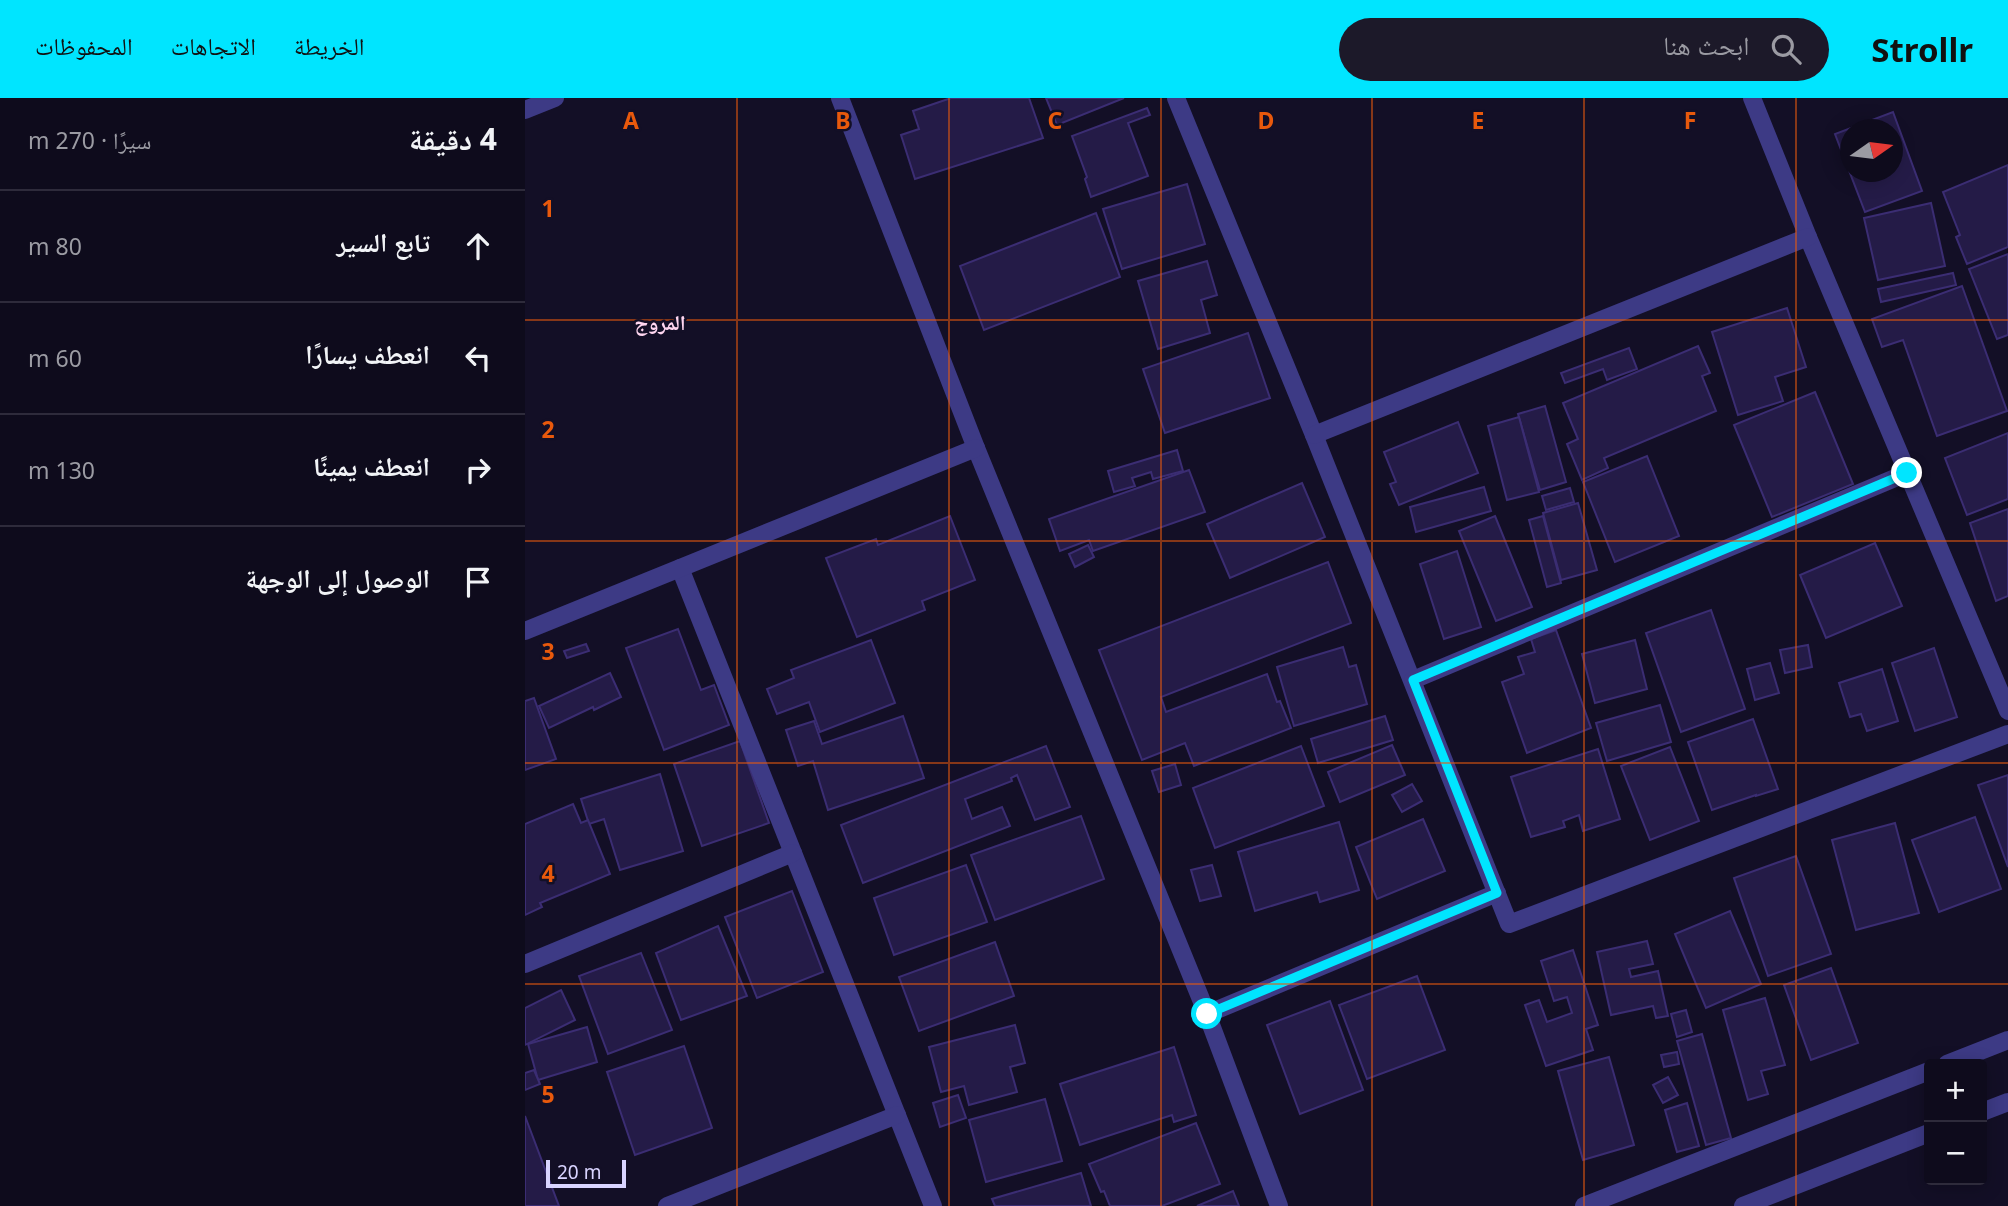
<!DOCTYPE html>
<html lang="ar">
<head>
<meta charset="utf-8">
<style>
  :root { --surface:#0e0b1c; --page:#1c1929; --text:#f1f3f6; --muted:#9b9ba3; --line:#2e2b3b; --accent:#00e5ff }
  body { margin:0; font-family:"Noto Sans","Noto Naskh Arabic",sans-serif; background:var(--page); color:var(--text); direction:rtl }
  .controls { position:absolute; right:21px; bottom:21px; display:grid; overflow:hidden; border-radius:7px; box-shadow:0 4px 18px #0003 }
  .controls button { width:63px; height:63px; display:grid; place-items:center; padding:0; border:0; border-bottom:2px solid var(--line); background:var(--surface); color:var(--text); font:35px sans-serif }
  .compass { position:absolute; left:1315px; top:21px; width:63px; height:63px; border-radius:50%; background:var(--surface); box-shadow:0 4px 18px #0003; rotate:76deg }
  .scale { position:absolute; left:21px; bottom:18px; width:80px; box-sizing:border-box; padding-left:7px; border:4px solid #d9d4ff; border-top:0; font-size:19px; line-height:24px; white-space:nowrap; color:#d9d4ff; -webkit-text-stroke:5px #130f26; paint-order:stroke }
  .stop { position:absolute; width:21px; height:21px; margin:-16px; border:5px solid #00e5ff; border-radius:50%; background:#fff }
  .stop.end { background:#00e5ff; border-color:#fff; box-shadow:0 2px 7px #0008 }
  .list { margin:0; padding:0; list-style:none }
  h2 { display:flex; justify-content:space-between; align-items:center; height:91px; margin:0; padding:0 28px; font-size:30px }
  h2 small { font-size:23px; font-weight:400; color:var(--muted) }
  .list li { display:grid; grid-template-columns:46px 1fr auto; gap:21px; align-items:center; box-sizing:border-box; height:112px; padding:0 28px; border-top:2px solid var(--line) }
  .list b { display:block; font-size:26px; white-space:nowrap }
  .list em { font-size:23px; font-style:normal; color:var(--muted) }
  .icon { flex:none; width:38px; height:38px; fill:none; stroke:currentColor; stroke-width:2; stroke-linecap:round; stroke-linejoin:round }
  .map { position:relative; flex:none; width:1483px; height:1108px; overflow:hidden; direction:ltr }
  header { display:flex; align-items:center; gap:42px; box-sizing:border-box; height:98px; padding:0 35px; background:var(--accent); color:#111 }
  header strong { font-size:33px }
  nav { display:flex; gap:38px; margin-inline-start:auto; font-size:24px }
  .search { width:490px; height:63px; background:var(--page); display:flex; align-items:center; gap:18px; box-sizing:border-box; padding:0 24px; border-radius:38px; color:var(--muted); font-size:26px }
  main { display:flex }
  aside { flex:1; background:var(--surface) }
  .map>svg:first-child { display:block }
</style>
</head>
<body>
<header>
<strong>Strollr</strong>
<div class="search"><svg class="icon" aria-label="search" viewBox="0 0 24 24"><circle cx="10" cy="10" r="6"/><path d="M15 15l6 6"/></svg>ابحث هنا</div>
<nav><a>الخريطة</a><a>الاتجاهات</a><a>المحفوظات</a></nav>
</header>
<main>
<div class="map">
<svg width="1483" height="1108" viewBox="0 0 1483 1108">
  <rect width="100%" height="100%" fill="#130f26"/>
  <g fill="#241b47" stroke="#3b2d73" stroke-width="2" fill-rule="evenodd">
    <polygon points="426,0 504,0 518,40 390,81 376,37 394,31 388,13"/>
    <polygon points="521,0 599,0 532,27"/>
    <polygon points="622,10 625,17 603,25 623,78 566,99 560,81 562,79 547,38"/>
    <path d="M1368 14 1397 93 1340 114 1310 36ZM1325 32H1367V74H1325Z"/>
    <polygon points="1483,67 1483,149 1442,166 1431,139 1435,137 1418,94"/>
    <polygon points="662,86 680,146 597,171 578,111"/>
    <polygon points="1406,105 1420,168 1353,182 1339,120"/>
    <polygon points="571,115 595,179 459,232 435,168"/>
    <polygon points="1483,156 1483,237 1472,241 1444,171"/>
    <polygon points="682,163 692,197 676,202 685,235 633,251 613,183"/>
    <polygon points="1428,175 1431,187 1356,204 1353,191"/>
    <polygon points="1437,188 1482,313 1412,338 1378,242 1357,249 1347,221"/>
    <polygon points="1262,210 1281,269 1250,279 1258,303 1213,317 1187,234"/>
    <polygon points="723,235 745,300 640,335 618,271"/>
    <polygon points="1173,248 1185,275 1177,278 1191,313 1079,360 1083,370 1057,382 1042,346 1053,341 1038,305"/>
    <polygon points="1104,250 1112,271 1082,282 1078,271 1040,285 1036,275"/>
    <polygon points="1290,294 1328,386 1247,419 1209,327"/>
    <polygon points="1020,308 1041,384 1015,392 993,316"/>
    <polygon points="994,319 1014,394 982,402 963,328"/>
    <polygon points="933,324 953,375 874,407 865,386 871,384 859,354"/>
    <polygon points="1483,335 1483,401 1442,417 1420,360"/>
    <polygon points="652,352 658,373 628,381 626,374 607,380 610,388 589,394 583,373"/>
    <polygon points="1122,358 1154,438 1090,464 1058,384"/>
    <polygon points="664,372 680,414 568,453 564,442 535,453 524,421"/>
    <polygon points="777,385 800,439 705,480 682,426"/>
    <polygon points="959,389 966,413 891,434 885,409"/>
    <polygon points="1045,390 1049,404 1021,412 1017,398"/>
    <polygon points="1053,405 1072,472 1036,482 1018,415"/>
    <polygon points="1483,411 1483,498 1471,503 1445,425"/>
    <polygon points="425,418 450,482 397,503 400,512 332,539 301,460 351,441 353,447"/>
    <polygon points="970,418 1007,509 971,523 934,433"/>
    <polygon points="1018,418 1036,485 1022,489 1004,422"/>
    <polygon points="1350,445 1377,508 1301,540 1275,477"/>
    <polygon points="563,447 569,459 550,469 544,456"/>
    <polygon points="932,453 956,529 919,541 895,466"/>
    <polygon points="803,464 826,525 636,599 641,614 742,576 752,604 755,603 766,630 669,668 660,645 617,662 574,552"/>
    <polygon points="1186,512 1220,611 1156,634 1121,535"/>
    <polygon points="153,531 176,592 189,587 204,627 139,652 101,550"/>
    <polygon points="1031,532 1066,630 1002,655 977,584 999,576 993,559 1010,554 1006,541"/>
    <polygon points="346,542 370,605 295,634 284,604 252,616 242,591 269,580 266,572"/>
    <polygon points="1110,542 1122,591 1070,605 1057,556"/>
    <polygon points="61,546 64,553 42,560 39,553"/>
    <polygon points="1283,547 1287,569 1260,575 1255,552"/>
    <polygon points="818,549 824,569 831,567 842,606 769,628 752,569"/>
    <polygon points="1409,550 1432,619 1390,633 1367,565"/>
    <polygon points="1245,565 1254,595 1230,602 1222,571"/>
    <polygon points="1357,571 1373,623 1342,633 1336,616 1325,619 1314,585"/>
    <polygon points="85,575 96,599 69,612 68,609 24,630 14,608"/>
    <polygon points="9,600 31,661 0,672 0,603"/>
    <polygon points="1135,607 1146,644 1082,663 1071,625"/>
    <polygon points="378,618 399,680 303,712 288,663 273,668 261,632 289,623 297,646"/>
    <polygon points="860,618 868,642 793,665 786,641"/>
    <polygon points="1228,621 1253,691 1231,698 1231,697 1187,712 1163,644"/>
    <polygon points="215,643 244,725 177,748 149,666"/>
    <polygon points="867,647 880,677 815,704 803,674"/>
    <polygon points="521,648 545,709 510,722 492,677 486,680 487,683 440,701 447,721 477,709 485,728 338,785 316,727"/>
    <polygon points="776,648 799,708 690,750 668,690"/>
    <polygon points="1145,649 1174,723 1125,742 1096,668"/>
    <polygon points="1073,651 1095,721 1058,733 1054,717 1038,723 1040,729 1006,739 986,679"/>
    <polygon points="650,666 656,687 634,694 627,673"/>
    <polygon points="135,676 158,753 95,772 79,721 64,726 56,701"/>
    <polygon points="1483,677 1483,769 1453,687"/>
    <polygon points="887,686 897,703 877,714 867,697"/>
    <polygon points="48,706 56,725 63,722 85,776 15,805 17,809 0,817 0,726"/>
    <polygon points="556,718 579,781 470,822 446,757"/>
    <polygon points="1450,719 1476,791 1414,814 1387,742"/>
    <polygon points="898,721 920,773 852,801 831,749"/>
    <polygon points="814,724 834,792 795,804 792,794 730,813 713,754"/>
    <polygon points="1370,725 1394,815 1331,832 1307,742"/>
    <polygon points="1271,758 1306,856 1243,878 1209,780"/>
    <polygon points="441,767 462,824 369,857 349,800"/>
    <polygon points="687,767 696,798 675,803 666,772"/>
    <polygon points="267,793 298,874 232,900 200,819"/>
    <polygon points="1205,813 1236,886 1181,910 1150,836"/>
    <polygon points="193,828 222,898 156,922 131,855"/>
    <polygon points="1122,843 1128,866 1104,871 1106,879 1133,873 1143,918 1131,920 1128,908 1086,917 1072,854"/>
    <polygon points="470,844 489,898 394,933 374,879"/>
    <polygon points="1048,852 1073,927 1061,931 1068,952 1021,968 1000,907 1014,902 1022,924 1047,915 1042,899 1029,903 1016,863"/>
    <polygon points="116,855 147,932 83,956 54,878"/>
    <polygon points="1306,870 1333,945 1286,962 1259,887"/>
    <polygon points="892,878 920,952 842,981 814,907"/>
    <polygon points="36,892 50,922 0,947 0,910"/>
    <polygon points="1240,900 1260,967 1236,973 1243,996 1223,1002 1198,912"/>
    <polygon points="805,903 838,992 775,1016 742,927"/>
    <polygon points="1161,912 1167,934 1152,939 1146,916"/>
    <polygon points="490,927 500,965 485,969 492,994 444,1007 439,988 416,994 404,949"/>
    <polygon points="62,929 72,964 13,982 3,946"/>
    <polygon points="1177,936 1206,1040 1181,1047 1152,943"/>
    <polygon points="159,948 187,1030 110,1057 82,974"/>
    <polygon points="649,949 671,1017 649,1024 647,1017 555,1047 535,986"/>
    <polygon points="1152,954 1154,966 1139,969 1136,957"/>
    <polygon points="1084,959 1109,1047 1058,1062 1033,973"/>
    <polygon points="9,972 15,986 0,992 0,975"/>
    <polygon points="1143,979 1153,997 1138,1005 1128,987"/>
    <polygon points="433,997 441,1020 415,1029 408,1005"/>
    <polygon points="520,1001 537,1063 461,1084 444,1022"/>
    <polygon points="1162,1005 1174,1048 1152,1054 1140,1012"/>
    <polygon points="0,1018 34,1108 0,1108"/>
    <polygon points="671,1025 695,1086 637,1108 585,1108 579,1093 576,1094 564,1066"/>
    <polygon points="556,1075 566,1108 470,1108 467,1101"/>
    <polygon points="708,1093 714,1108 672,1108"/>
  </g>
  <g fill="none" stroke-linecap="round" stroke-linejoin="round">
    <g stroke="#3d3a85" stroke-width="18">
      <polyline points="315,0 451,350 682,916 754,1108"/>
      <polyline points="651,0 789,337 984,826 1483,636"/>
      <polyline points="1227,0 1283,139 1483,613"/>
      <polyline points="0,12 30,0"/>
      <polyline points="789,337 1283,139"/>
      <polyline points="155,470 408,1108"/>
      <polyline points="0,533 451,350"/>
      <polyline points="888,582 1382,375"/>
      <polyline points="0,866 268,755"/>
      <polyline points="682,916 972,795"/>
      <polyline points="142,1108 372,1017"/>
    </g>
    <g stroke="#3d3a85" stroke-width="18">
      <polyline points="1422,966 1483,942"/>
      <polyline points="1457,1014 1483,1004"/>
      <polyline points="1059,1108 1404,973"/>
      <polyline points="1218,1108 1404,1035"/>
    </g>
  </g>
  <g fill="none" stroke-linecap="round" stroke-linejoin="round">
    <polyline stroke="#00e5ff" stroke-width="9" points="682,916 972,795 888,582 1382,375"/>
  </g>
  <path fill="none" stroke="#e8590c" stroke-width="2" stroke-opacity="0.55" d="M212 0V1108M424 0V1108M636 0V1108M847 0V1108M1059 0V1108M1271 0V1108M0 222H1483M0 443H1483M0 665H1483M0 886H1483"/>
  <g text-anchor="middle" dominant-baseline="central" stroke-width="5" stroke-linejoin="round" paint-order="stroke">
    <g font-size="21" font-weight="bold" fill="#ffd6f0" stroke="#130f26">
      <text x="135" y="224">المروج</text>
    </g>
  </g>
  <g font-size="23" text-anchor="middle" font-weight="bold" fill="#e8590c" stroke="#130f26" stroke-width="5" stroke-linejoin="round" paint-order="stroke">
    <text x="106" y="31">A</text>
    <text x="318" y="31">B</text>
    <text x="530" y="31">C</text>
    <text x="741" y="31">D</text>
    <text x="953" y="31">E</text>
    <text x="1165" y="31">F</text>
    <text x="23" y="119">1</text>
    <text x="23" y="340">2</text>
    <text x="23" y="562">3</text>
    <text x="23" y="784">4</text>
    <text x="23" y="1005">5</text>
  </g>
</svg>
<div class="controls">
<button>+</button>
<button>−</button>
</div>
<svg class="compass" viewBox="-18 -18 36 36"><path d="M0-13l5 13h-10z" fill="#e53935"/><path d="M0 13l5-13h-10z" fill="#9b9ba3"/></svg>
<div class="scale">20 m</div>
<div class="stop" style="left:682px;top:916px"></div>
<div class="stop end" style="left:1382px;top:375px"></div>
</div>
<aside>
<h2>4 دقيقة<small>سيرًا · 270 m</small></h2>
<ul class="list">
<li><svg class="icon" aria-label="ahead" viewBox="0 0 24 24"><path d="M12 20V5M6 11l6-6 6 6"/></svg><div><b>تابع السير</b></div><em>80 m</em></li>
<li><svg class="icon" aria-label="left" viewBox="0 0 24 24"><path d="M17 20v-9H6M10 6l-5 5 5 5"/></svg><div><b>انعطف يسارًا</b></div><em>60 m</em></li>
<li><svg class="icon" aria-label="right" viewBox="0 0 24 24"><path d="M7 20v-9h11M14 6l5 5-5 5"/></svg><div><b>انعطف يمينًا</b></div><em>130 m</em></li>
<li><svg class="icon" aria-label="arrive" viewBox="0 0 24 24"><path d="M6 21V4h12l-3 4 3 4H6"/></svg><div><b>الوصول إلى الوجهة</b></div></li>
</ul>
</aside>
</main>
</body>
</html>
